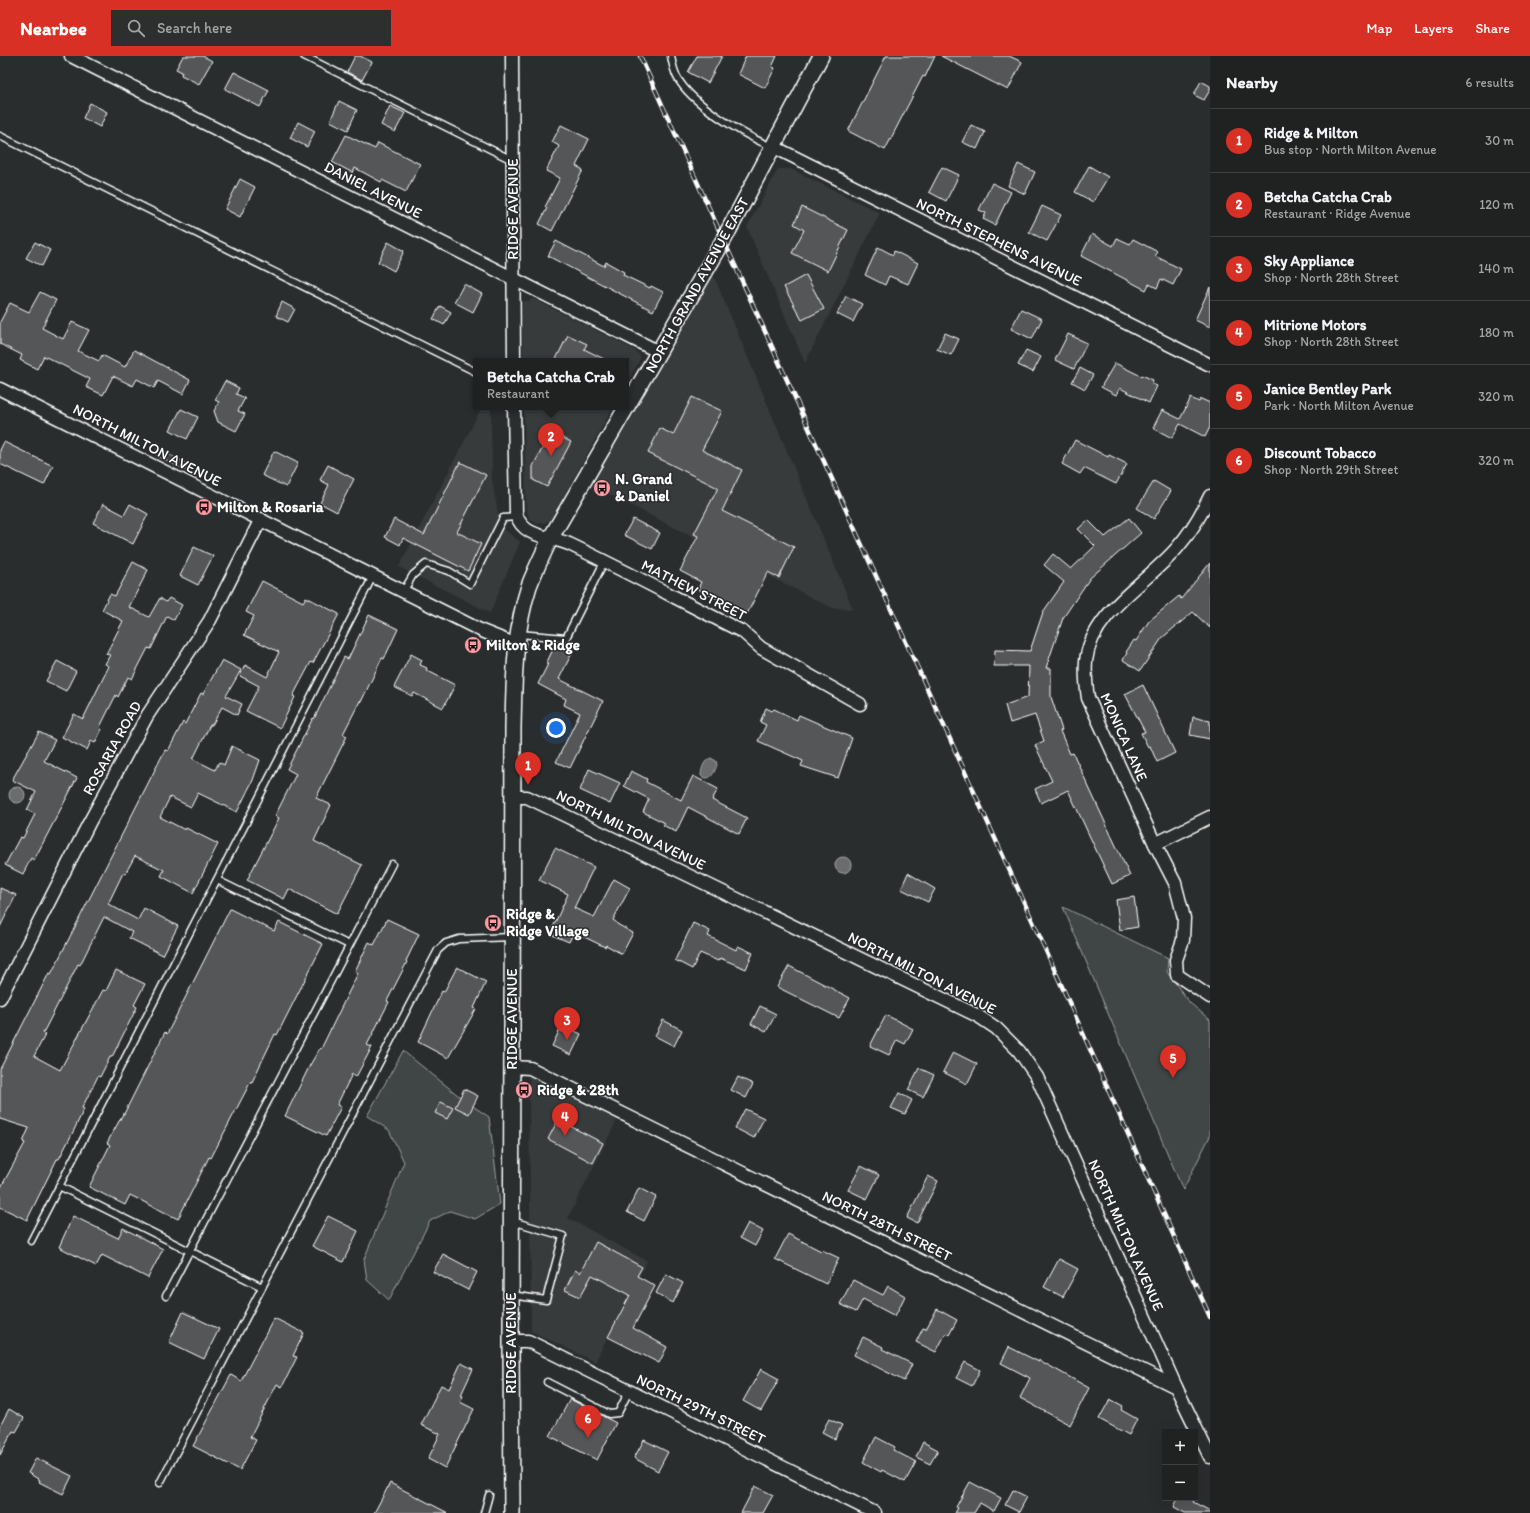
<!DOCTYPE html>
<html lang="en">
<head>
<meta charset="utf-8">
<style>
  :root { --surface:#202222; --page:#2d2f2f; --text:#f1f3f6; --muted:#a2a4a5; --line:#3d3f40; --accent:#d93025 }
  body { margin:0; font-family:Itim,sans-serif; background:var(--page); color:var(--text) }
  .controls { position:absolute; right:12px; bottom:12px; display:grid; overflow:hidden; border-radius:0px; box-shadow:0 4px 16px #0002 }
  .controls button { width:36px; height:36px; display:grid; place-items:center; padding:0; border:0; border-bottom:1px solid var(--line); background:var(--surface); color:var(--text); font:20px sans-serif }
  .you { position:absolute; left:556px; top:672px; width:14px; height:14px; margin:-10px; border:3px solid #fff; border-radius:50%; background:#1a73e8; box-shadow:0 0 0 6px #1a73e833 }
  .badge { display:grid; place-items:center; width:26px; height:26px; border-radius:50%; background:var(--accent); color:#fff; font-size:13px; font-weight:700 }
  .pin { position:absolute; translate:-50% -33px; filter:drop-shadow(0 1px 2px #0008) }
  .pin::after { content:''; position:absolute; top:21px; width:14px; height:12px; background:inherit; clip-path:polygon(0 0,100% 0,50% 100%) }
  .popup { position:absolute; left:473px; top:302px; width:156px; height:52px; box-sizing:border-box; display:grid; place-content:center; border-radius:0px; background:var(--surface); filter:drop-shadow(0 1px 3px #0005); font-size:13px; white-space:nowrap; color:var(--muted) }
  .popup b { font-size:15px; color:var(--text) }
  .popup::after { content:''; position:absolute; left:50%; top:100%; margin-left:-8px; border:8px solid transparent; border-top-color:var(--surface) }
  .list { margin:0; padding:0; list-style:none }
  h2 { display:flex; justify-content:space-between; align-items:center; height:52px; margin:0; padding:0 16px; font-size:17px }
  h2 small { font-size:13px; font-weight:400; color:var(--muted) }
  .list li { display:grid; grid-template-columns:26px 1fr auto; gap:12px; align-items:center; box-sizing:border-box; height:64px; padding:0 16px; border-top:1px solid var(--line) }
  .list b { display:block; font-size:15px; white-space:nowrap }
  .list p { margin:0; font-size:13px; white-space:nowrap; color:var(--muted) }
  .list em { font-size:13px; font-style:normal; color:var(--muted) }
  .icon { flex:none; width:22px; height:22px; fill:none; stroke:currentColor; stroke-width:2; stroke-linecap:round; stroke-linejoin:round }
  .map { position:relative; flex:none; width:1210px; height:1457px; overflow:hidden }
  header { display:flex; align-items:center; gap:24px; box-sizing:border-box; height:56px; padding:0 20px; background:var(--accent); color:#fff }
  header strong { font-size:19px }
  nav { display:flex; gap:22px; margin-inline-start:auto; font-size:14px }
  .search { width:280px; height:36px; background:var(--page); display:flex; align-items:center; gap:10px; box-sizing:border-box; padding:0 14px; border-radius:0px; color:var(--muted); font-size:15px }
  main { display:flex }
  aside { flex:1; background:var(--surface) }
  .map>svg:first-child { display:block }
</style>
</head>
<body>
<header>
<strong>Nearbee</strong>
<div class="search"><svg class="icon" aria-label="search" viewBox="0 0 24 24"><circle cx="10" cy="10" r="6"/><path d="M15 15l6 6"/></svg>Search here</div>
<nav><a>Map</a><a>Layers</a><a>Share</a></nav>
</header>
<main>
<div class="map">
<svg width="1210" height="1457" viewBox="0 0 1210 1457">
  <rect width="100%" height="100%" fill="#2a2d2e"/>
  <filter id="ink" filterUnits="userSpaceOnUse"><feTurbulence type="fractalNoise" baseFrequency=".025" numOctaves="2"/><feDisplacementMap in="SourceGraphic" scale="8" xChannelSelector="R" yChannelSelector="G"/><feConvolveMatrix kernelMatrix="1 2 1 2 8 2 1 2 1" color-interpolation-filters="sRGB"/></filter>
  <g filter="url(#ink)">
    <g fill="#373a3b">
      <polygon points="778,113 791,113 880,157 805,307 747,171"/>
      <polygon points="713,218 853,553 832,552 591,429 680,276"/>
      <polygon points="534,243 633,293 641,301 626,329 626,305 523,305 522,246"/>
      <polygon points="482,351 491,351 492,423 500,470 520,486 490,557 399,511"/>
      <polygon points="524,351 613,351 550,465 537,468 529,462 526,449"/>
      <polygon points="529,1019 617,1064 568,1162 647,1205 595,1306 531,1275"/>
    </g>
    <g fill="#414445" stroke="#a0a2a2">
      <polygon points="157,392 189,409 187,415 157,400"/>
      <polygon points="1063,851 1168,902 1167,916 1190,947 1210,964 1210,1080 1183,1134"/>
      <polygon points="403,995 464,1044 489,1061 500,1148 475,1163 450,1155 430,1165 389,1244 367,1224 364,1203 404,1106 389,1074 367,1060"/>
    </g>
    <g fill="#6a6c6d" stroke="#a6a7a7">
      <path d="M711 702 716 705 717 709C714 717 711 726 701 720 701 713 704 704 711 702Z"/>
      <circle cx="17" cy="739" r="8"/>
      <circle cx="843" cy="809" r="8"/>
    </g>
    <g fill="#555758" stroke="#fff">
      <polygon points="183,0 203,0 212,5 199,28 181,19 182,16 176,13"/>
      <polygon points="355,0 360,0 372,6 362,24 347,16"/>
      <polygon points="697,0 722,0 708,27 688,16"/>
      <polygon points="746,0 777,0 772,11 775,12 765,32 738,18"/>
      <polygon points="886,0 935,0 925,21 923,20 885,94 848,75"/>
      <polygon points="941,0 1009,0 1022,6 1008,34"/>
      <polygon points="234,16 269,34 260,51 225,33"/>
      <polygon points="1201,25 1210,30 1210,34 1204,44 1194,39"/>
      <polygon points="339,45 357,54 348,74 330,65"/>
      <polygon points="90,47 107,56 100,71 83,62"/>
      <polygon points="390,50 405,57 395,76 381,69"/>
      <polygon points="298,66 315,75 307,91 290,82"/>
      <polygon points="561,69 589,83 576,110 583,114 552,175 539,168 547,152 545,151 560,122 546,115 559,90 552,86"/>
      <polygon points="971,69 985,76 977,93 962,86"/>
      <polygon points="346,79 375,93 378,87 420,108 406,136 382,124 381,126 355,112 353,117 332,106"/>
      <polygon points="1018,108 1035,116 1025,138 1008,130"/>
      <polygon points="1089,110 1108,121 1093,146 1075,136"/>
      <polygon points="942,111 959,119 946,145 929,136"/>
      <polygon points="240,123 255,131 240,161 225,153"/>
      <polygon points="992,127 1011,136 995,169 983,163 986,157 979,154"/>
      <polygon points="1042,150 1061,159 1047,185 1029,176"/>
      <polygon points="802,151 848,174 828,215 792,197 804,174 794,168"/>
      <polygon points="1092,178 1113,190 1117,182 1130,188 1133,183 1158,196 1155,200 1181,213 1173,229 1161,223 1157,232 1149,228 1146,234 1081,200"/>
      <polygon points="556,185 604,210 606,206 624,216 623,219 650,232 651,230 663,236 653,255 548,200"/>
      <polygon points="35,186 50,194 42,210 26,202"/>
      <polygon points="388,186 404,195 394,215 378,206"/>
      <polygon points="878,191 893,199 894,195 918,207 908,228 889,220 885,229 865,219"/>
      <polygon points="806,219 824,253 802,264 784,231"/>
      <polygon points="464,228 482,238 473,256 454,246"/>
      <polygon points="1210,231 1210,271 1195,264"/>
      <polygon points="40,236 56,244 42,272 63,283 72,266 89,274 78,295 99,305 102,299 125,311 134,294 190,324 183,338 158,325 154,332 137,323 133,330 113,320 103,339 86,331 90,323 44,300 37,313 20,304 22,299 0,288 0,266 10,247 29,256"/>
      <polygon points="846,240 862,248 853,266 837,258"/>
      <polygon points="282,246 295,253 288,266 276,260"/>
      <polygon points="440,250 451,256 444,269 433,263"/>
      <polygon points="1021,253 1042,263 1032,283 1011,273"/>
      <polygon points="945,277 959,283 951,299 937,293"/>
      <polygon points="1068,278 1087,287 1074,313 1055,304"/>
      <polygon points="568,279 587,288 584,293 608,305 555,305"/>
      <polygon points="1026,294 1041,301 1033,316 1018,309"/>
      <polygon points="1115,307 1141,320 1142,319 1153,324 1152,328 1157,330 1149,347 1120,332 1116,339 1101,331"/>
      <polygon points="1080,312 1093,319 1085,333 1072,326"/>
      <polygon points="225,325 239,332 236,338 245,342 238,355 245,358 236,375 218,366 214,355 219,346 215,344"/>
      <polygon points="692,341 722,355 702,394 742,414 722,455 794,491 779,522 768,516 747,558 698,533 701,526 680,515 698,480 694,478 718,432 648,397 660,372 673,379"/>
      <polygon points="1191,342 1199,346 1201,343 1210,347 1210,371 1205,381 1180,368 1172,382 1153,372 1162,354 1180,363"/>
      <polygon points="181,353 198,361 187,383 170,374"/>
      <polygon points="551,376 571,386 547,431 533,424 533,410"/>
      <polygon points="1075,384 1108,401 1109,399 1127,408 1116,428 1084,412 1080,418 1062,408"/>
      <polygon points="4,386 53,410 44,429 0,408 0,394"/>
      <polygon points="274,395 298,407 286,431 262,419"/>
      <polygon points="460,406 486,419 457,476 481,488 468,515 403,482 400,489 385,481 394,463 424,479"/>
      <polygon points="328,409 354,423 337,456 320,447 329,429 320,424"/>
      <polygon points="1154,425 1171,435 1154,463 1137,452"/>
      <polygon points="103,448 124,459 130,448 148,458 133,488 93,467"/>
      <polygon points="1129,462 1141,477 1090,522 1063,562 1046,612 1051,612 1051,641 1062,674 1060,675 1070,698 1073,697 1130,820 1112,828 1068,734 1041,747 1035,733 1052,725 1035,689 1044,685 1035,659 1010,667 1005,649 1028,641 1029,610 994,610 995,594 1030,595 1043,556 1064,526 1044,509 1053,498 1071,513 1095,490 1078,473 1088,464 1105,481"/>
      <polygon points="633,463 660,477 652,493 624,479"/>
      <polygon points="194,491 213,500 198,529 180,520"/>
      <polygon points="133,506 148,514 129,551 149,561 160,542 166,546 169,542 182,549 174,564 167,560 151,593 148,592 132,623 128,621 118,641 116,639 100,671 102,673 95,687 91,685 87,694 62,681 74,658 83,663 109,610 105,608 110,599 106,598 123,565 102,554 110,538 115,540"/>
      <polygon points="1210,507 1210,572 1193,556 1162,582 1140,615 1123,604 1127,597 1126,596 1134,584 1136,585 1149,565 1179,540 1181,543"/>
      <polygon points="262,525 303,546 306,541 339,558 313,607 311,606 293,640 295,641 280,672 246,655 259,630 240,620 245,609 267,621 279,596 244,579 254,560 246,556"/>
      <polygon points="369,559 398,573 384,603 382,602 361,646 360,645 343,678 347,680 316,742 331,749 314,785 362,809 337,858 289,833 284,843 247,824 279,762 275,760 296,718 287,713 313,662 314,663 344,601 348,603"/>
      <polygon points="555,589 572,597 559,623 603,645 570,712 556,706 580,657 564,649 566,643 538,628 548,608 546,608"/>
      <polygon points="411,598 422,604 420,609 427,612 426,614 455,629 443,652 414,637 412,640 394,631"/>
      <polygon points="222,604 241,614 226,640 242,648 237,659 222,651 212,669 210,669 193,703 215,714 219,706 224,709 232,690 260,704 253,724 237,756 198,737 191,751 170,741 160,761 185,774 186,772 218,788 193,837 161,820 164,814 135,800 125,818 123,817 108,848 138,864 144,852 178,870 163,899 129,882 132,876 104,861 80,909 78,908 63,938 43,977 45,979 34,1000 60,1014 103,934 106,935 116,914 145,928 134,949 137,951 112,1001 110,1001 100,1021 98,1020 82,1052 84,1053 74,1074 59,1103 57,1103 27,1164 0,1151 0,1133 25,1087 23,1086 29,1072 0,1063 0,1013 49,917 51,918 165,694 168,695 183,666 185,668 201,637 203,638"/>
      <polygon points="57,605 76,615 66,635 46,625"/>
      <polygon points="1143,629 1175,697 1157,706 1150,690 1148,691 1141,677 1145,676 1125,638"/>
      <polygon points="766,652 772,655 774,653 797,664 799,659 852,682 838,722 801,710 803,705 758,685 766,669 760,666"/>
      <polygon points="1193,661 1210,665 1210,683 1190,679"/>
      <polygon points="39,676 55,684 44,705 77,722 34,804 31,802 23,818 5,809 20,781 23,782 35,758 27,754 36,736 12,724"/>
      <polygon points="589,713 620,727 610,748 580,734"/>
      <polygon points="631,715 647,723 646,726 681,744 693,720 718,733 712,744 747,762 739,778 688,751 676,776 663,769 665,767 643,756 649,743 624,730"/>
      <polygon points="555,792 594,811 574,852 594,861 614,823 630,832 613,864 617,867 617,868 633,877 622,898 606,889 605,891 574,876 569,886 550,878 568,838 539,824"/>
      <polygon points="908,817 935,833 928,846 901,833"/>
      <polygon points="0,832 16,839 0,871"/>
      <polygon points="1134,841 1138,871 1120,874 1116,844"/>
      <polygon points="230,853 274,875 279,866 323,888 277,979 275,978 252,1026 251,1025 211,1102 209,1101 178,1163 130,1139 125,1149 89,1131 110,1089 107,1087 123,1058 124,1058 165,976 167,978"/>
      <polygon points="387,863 419,878 406,905 407,906 387,945 389,946 367,989 372,991 356,1021 352,1018 337,1049 341,1051 326,1080 285,1060 310,1009 320,992 321,993 358,917 355,915 369,886 374,889"/>
      <polygon points="693,867 710,875 708,880 736,894 738,890 753,897 746,913 720,902 718,905 700,897 692,913 675,904"/>
      <polygon points="789,910 850,942 839,962 777,931"/>
      <polygon points="457,911 486,926 474,952 476,953 448,1002 418,986 442,935 444,936"/>
      <polygon points="760,950 776,958 766,976 751,968"/>
      <polygon points="886,959 913,973 905,988 897,984 889,999 870,990"/>
      <polygon points="663,964 682,974 674,990 655,980"/>
      <polygon points="562,969 581,978 571,999 552,990"/>
      <polygon points="953,996 977,1008 967,1028 943,1016"/>
      <polygon points="919,1012 934,1019 923,1041 908,1034"/>
      <polygon points="738,1021 753,1028 746,1042 731,1034"/>
      <polygon points="464,1033 478,1040 469,1058 455,1051"/>
      <polygon points="899,1037 912,1044 905,1058 891,1052"/>
      <polygon points="441,1046 453,1052 447,1063 435,1057"/>
      <polygon points="745,1053 764,1062 754,1082 735,1072"/>
      <polygon points="558,1064 603,1087 593,1107 548,1083"/>
      <polygon points="861,1110 879,1119 867,1143 848,1134"/>
      <polygon points="928,1120 938,1125 917,1167 907,1162"/>
      <polygon points="639,1132 656,1141 644,1165 627,1156"/>
      <polygon points="73,1160 118,1182 123,1172 163,1193 148,1222 102,1199 96,1210 59,1191"/>
      <polygon points="328,1160 358,1175 343,1206 312,1190"/>
      <polygon points="748,1167 763,1175 755,1190 740,1182"/>
      <polygon points="788,1178 821,1195 822,1194 839,1202 826,1228 775,1203"/>
      <polygon points="596,1186 642,1211 637,1220 655,1230 633,1272 667,1291 659,1307 608,1281 630,1239 592,1219 580,1241 565,1234 575,1214 580,1217"/>
      <polygon points="443,1198 477,1216 468,1234 433,1216"/>
      <polygon points="1059,1203 1078,1213 1063,1241 1044,1231"/>
      <polygon points="666,1218 683,1227 673,1247 656,1237"/>
      <polygon points="853,1224 883,1239 888,1230 905,1240 895,1260 863,1243 856,1256 840,1248"/>
      <polygon points="937,1253 957,1264 949,1279 946,1277 936,1296 916,1286 923,1272 926,1273"/>
      <polygon points="183,1256 219,1273 204,1303 169,1286"/>
      <polygon points="274,1262 304,1277 293,1300 297,1301 282,1331 277,1328 250,1381 256,1384 240,1414 193,1390 231,1319 241,1325"/>
      <polygon points="863,1281 883,1291 882,1293 912,1308 904,1325 854,1299"/>
      <polygon points="1009,1291 1039,1306 1039,1304 1089,1332 1070,1369 1020,1342 1030,1322 1001,1307"/>
      <polygon points="965,1306 980,1314 972,1330 956,1322"/>
      <polygon points="461,1307 473,1313 461,1339 463,1340 460,1346 474,1353 445,1412 428,1403 440,1378 421,1369 441,1329 449,1333"/>
      <polygon points="761,1313 779,1323 761,1355 743,1345"/>
      <polygon points="570,1343 616,1367 597,1404 550,1380"/>
      <polygon points="1110,1343 1123,1350 1121,1354 1137,1363 1129,1379 1099,1363"/>
      <polygon points="9,1353 24,1362 16,1376 13,1375 0,1399 0,1370"/>
      <polygon points="829,1363 842,1369 835,1383 822,1376"/>
      <polygon points="876,1381 895,1391 893,1394 916,1406 905,1426 882,1414 881,1416 863,1406"/>
      <polygon points="644,1384 668,1396 658,1415 634,1402"/>
      <polygon points="923,1386 938,1394 930,1408 916,1401"/>
      <polygon points="36,1402 72,1420 63,1438 39,1426 40,1424 28,1417"/>
      <polygon points="970,1426 1001,1442 994,1455 980,1447 974,1457 955,1457 958,1452 956,1451"/>
      <polygon points="390,1427 448,1457 374,1457"/>
      <polygon points="755,1430 773,1439 763,1457 741,1457"/>
      <polygon points="1013,1434 1027,1441 1019,1456 1005,1449"/>
      <polygon points="1178,1442 1195,1442 1193,1446 1210,1455 1210,1457 1185,1457 1174,1451"/>
    </g>
    <g fill="none" stroke-linecap="round" stroke-linejoin="round">
      <g stroke="#fff" stroke-width="9">
        <g id="service">
          <polyline points="304,0 512,104"/>
          <path d="M671 0C672 6 674 15 677 21 691 48 744 79 772 91"/>
          <polyline points="0,80 476,316"/>
          <polyline points="403,536 413,519 426,508 449,515 470,528 503,462 517,461"/>
          <polyline points="519,578 566,582 604,506"/>
          <polyline points="217,824 349,889"/>
          <polyline points="59,1130 262,1231"/>
          <polyline points="31,1185 373,520"/>
          <polyline points="511,1239 546,1244 563,1180 512,1165"/>
          <polyline points="166,1240 392,808"/>
          <polyline points="547,1326 609,1358 618,1357 629,1335"/>
          <polyline points="160,1427 438,894 446,887 459,883 512,881"/>
          <polyline points="484,1457 489,1439"/>
        </g>
      </g>
      <g stroke="#fff" stroke-width="15">
        <g id="minor">
          <polyline points="71,0 659,296"/>
          <polyline points="512,0 514,305"/>
          <polyline points="774,91 1210,309"/>
          <polyline points="0,333 482,575 517,589"/>
          <path d="M514 351 516 458C523 482 550 480 569 488 628 516 685 547 743 576L761 592 860 648"/>
          <path d="M1210 440C1201 459 1191 476 1177 492 1148 526 1091 557 1086 605 1085 618 1086 629 1088 642L1155 788 1175 827 1184 862 1183 884 1176 904 1177 919 1210 941"/>
          <polyline points="512,741 527,741 978,960 996,972 1019,995 1037,1021 1176,1331"/>
          <polyline points="1155,788 1210,761"/>
          <polyline points="0,942 89,767 147,660 210,564 261,463"/>
          <polyline points="512,1011 530,1012 1176,1331 1210,1401"/>
          <polyline points="511,1285 528,1285 875,1457"/>
        </g>
      </g>
      <g stroke="#fff" stroke-width="18">
        <path id="tertiary" d="M512 1457 511 1285 513 672C514 625 514 576 529 530 535 514 543 498 550 483L723 185 821 0"/>
      </g>
      <use href="#service" stroke="#2a2d2e" stroke-width="6"/>
      <use href="#minor" stroke="#2a2d2e" stroke-width="12"/>
      <use href="#tertiary" stroke="#2a2d2e" stroke-width="15"/>
      <g stroke="#fff" stroke-width="4.5">
        <polyline id="rail" points="640,0 1038,877 1210,1261"/>
      </g>
      <use href="#rail" stroke="#2a2d2e" stroke-width="3" stroke-dasharray="9" stroke-linecap="butt"/>
    </g>
  </g>
  <defs>
    <g id="bus-disc" transform="scale(0.9)"><circle r="9.5" fill="#ff9aa2" stroke="#2a2d2e"/><path d="M-5-6H5V4H4V6H2V4H-2V6H-4V4H-5ZM-3.5-4V0h7V-4ZM-3.5 1.2v1.5H-2V1.2ZM2 1.2v1.5H3.5V1.2Z" fill="#111"/></g>
  </defs>
  <g fill-rule="evenodd">
    <use href="#bus-disc" x="602" y="432"/>
    <use href="#bus-disc" x="204" y="451"/>
    <use href="#bus-disc" x="473" y="589"/>
    <use href="#bus-disc" x="493" y="867"/>
    <use href="#bus-disc" x="524" y="1034"/>
  </g>
  <g text-anchor="middle" dominant-baseline="central" stroke-width="3" stroke-linejoin="round" paint-order="stroke">
    <g font-size="15" fill="#fff" stroke="#2a2d2e">
      <text transform="translate(373 134) rotate(27)">DANIEL AVENUE</text>
      <text transform="translate(513 153) rotate(-90)">RIDGE AVENUE</text>
      <text transform="translate(999 186) rotate(26)">NORTH STEPHENS AVENUE</text>
      <text transform="translate(697 229) rotate(-61)">NORTH GRAND AVENUE EAST</text>
      <text transform="translate(147 389) rotate(27)">NORTH MILTON AVENUE</text>
      <text transform="translate(694 534) rotate(27)">MATHEW STREET</text>
      <text transform="translate(1124 681) rotate(66)">MONICA LANE</text>
      <text transform="translate(112 692) rotate(-61)">ROSARIA ROAD</text>
      <text transform="translate(631 774) rotate(26)">NORTH MILTON AVENUE</text>
      <text transform="translate(922 917) rotate(27)">NORTH MILTON AVENUE</text>
      <text transform="translate(512 963) rotate(-90)">RIDGE AVENUE</text>
      <text transform="translate(887 1170) rotate(26)">NORTH 28TH STREET</text>
      <text transform="translate(1126 1179) rotate(66)">NORTH MILTON AVENUE</text>
      <text transform="translate(511 1287) rotate(-90)">RIDGE AVENUE</text>
      <text transform="translate(701 1353) rotate(26)">NORTH 29TH STREET</text>
    </g>
    <g font-size="15" font-weight="bold" fill="#fff" stroke="#2a2d2e" text-anchor="start">
      <text x="615" y="423">N. Grand<tspan x="615" dy="17">&amp; Daniel</tspan></text>
      <text x="217" y="451">Milton &amp; Rosaria</text>
      <text x="486" y="589">Milton &amp; Ridge</text>
      <text x="506" y="858">Ridge &amp;<tspan x="506" dy="17">Ridge Village</tspan></text>
      <text x="537" y="1034">Ridge &amp; 28th</text>
    </g>
  </g>
</svg>
<div class="controls">
<button>+</button>
<button>−</button>
</div>
<div class="you"></div>
<div class="pin badge" style="left:528px;top:729px">1</div>
<div class="pin badge" style="left:551px;top:400px">2</div>
<div class="popup"><b>Betcha Catcha Crab</b>Restaurant</div>
<div class="pin badge" style="left:567px;top:984px">3</div>
<div class="pin badge" style="left:565px;top:1080px">4</div>
<div class="pin badge" style="left:1173px;top:1022px">5</div>
<div class="pin badge" style="left:588px;top:1382px">6</div>
</div>
<aside>
<h2>Nearby<small>6 results</small></h2>
<ul class="list">
<li><span class="badge">1</span><div><b>Ridge &amp; Milton</b><p>Bus stop · North Milton Avenue</p></div><em>30 m</em></li>
<li><span class="badge">2</span><div><b>Betcha Catcha Crab</b><p>Restaurant · Ridge Avenue</p></div><em>120 m</em></li>
<li><span class="badge">3</span><div><b>Sky Appliance</b><p>Shop · North 28th Street</p></div><em>140 m</em></li>
<li><span class="badge">4</span><div><b>Mitrione Motors</b><p>Shop · North 28th Street</p></div><em>180 m</em></li>
<li><span class="badge">5</span><div><b>Janice Bentley Park</b><p>Park · North Milton Avenue</p></div><em>320 m</em></li>
<li><span class="badge">6</span><div><b>Discount Tobacco</b><p>Shop · North 29th Street</p></div><em>320 m</em></li>
</ul>
</aside>
</main>
</body>
</html>
